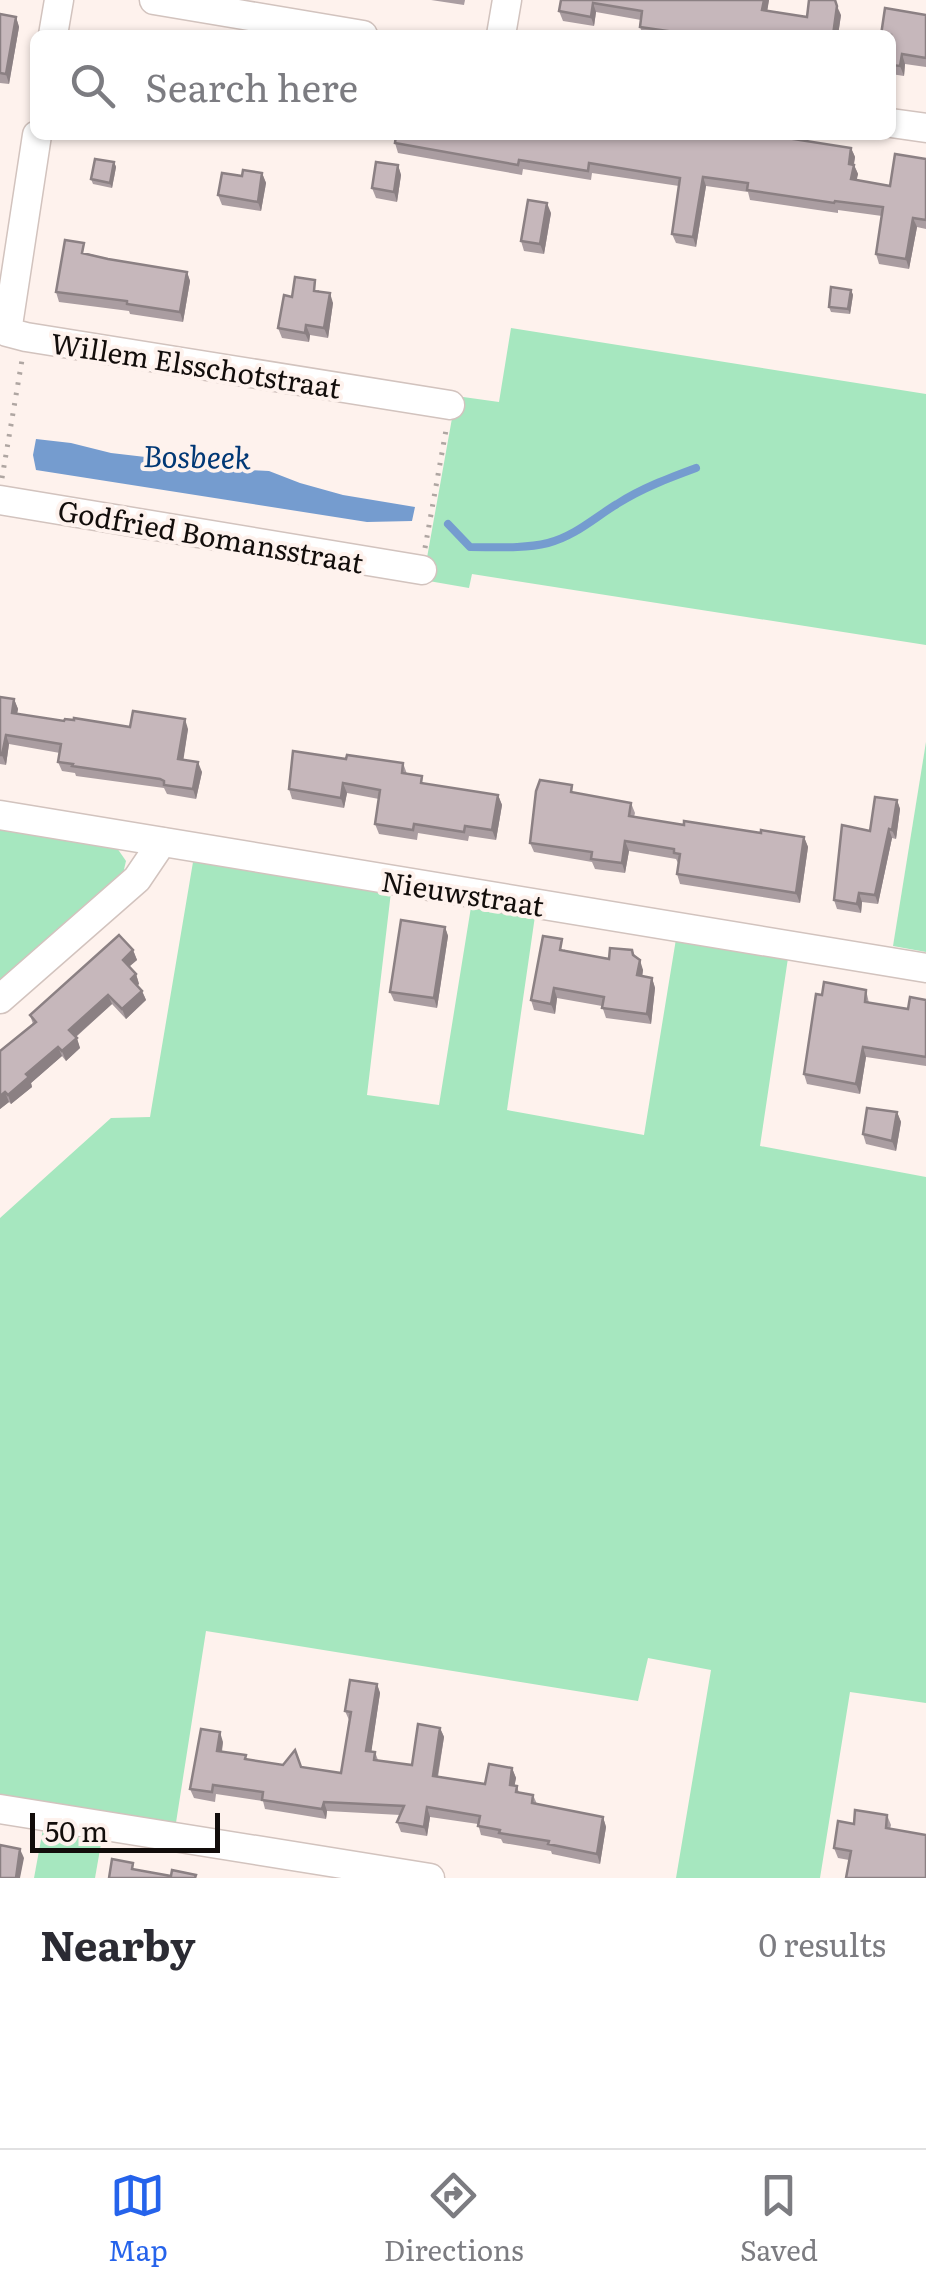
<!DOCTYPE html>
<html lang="en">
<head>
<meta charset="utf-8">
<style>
  :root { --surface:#fff; --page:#f2f2f3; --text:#2b2b33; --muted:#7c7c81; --line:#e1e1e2; --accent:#2563eb }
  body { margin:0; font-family:Literata,serif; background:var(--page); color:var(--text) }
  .scale { position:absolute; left:30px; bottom:25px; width:190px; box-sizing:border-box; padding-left:10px; border:5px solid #120d0b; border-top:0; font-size:28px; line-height:35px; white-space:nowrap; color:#120d0b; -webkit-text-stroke:8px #fef2ed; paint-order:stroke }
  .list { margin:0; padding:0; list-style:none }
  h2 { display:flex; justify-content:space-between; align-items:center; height:130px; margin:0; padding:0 40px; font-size:42px }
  h2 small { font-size:32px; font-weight:400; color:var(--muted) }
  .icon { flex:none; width:55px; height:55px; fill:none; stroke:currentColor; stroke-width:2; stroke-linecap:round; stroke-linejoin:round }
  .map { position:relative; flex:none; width:926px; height:1878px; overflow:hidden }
  .search { position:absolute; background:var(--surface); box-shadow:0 2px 8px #0004; left:30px; right:30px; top:30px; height:110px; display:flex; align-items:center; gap:25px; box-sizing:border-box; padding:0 35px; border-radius:15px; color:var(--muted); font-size:38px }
  .sheet { height:270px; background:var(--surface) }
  nav { display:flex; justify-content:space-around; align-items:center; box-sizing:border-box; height:140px; border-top:2px solid var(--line); background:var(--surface); font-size:28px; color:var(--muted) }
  nav a { display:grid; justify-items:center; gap:5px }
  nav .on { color:var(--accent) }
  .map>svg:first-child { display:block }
</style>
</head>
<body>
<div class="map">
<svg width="926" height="1878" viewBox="0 0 926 1878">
  <rect width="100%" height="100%" fill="#fef2ed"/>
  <g fill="#a6e7bf">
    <polygon points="511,328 926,394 926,645 472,574 469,588 423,580 456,396 499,402"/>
    <polygon points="926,742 926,952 893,946"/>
    <polygon points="0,828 88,842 117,848 126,861 122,878 0,984"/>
    <polygon points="193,862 391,892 367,1095 439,1105 471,907 535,916 507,1110 644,1135 676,939 788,958 760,1146 926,1177 926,1703 850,1692 820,1878 676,1878 711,1670 648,1658 638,1701 206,1631 175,1829 0,1799 0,1218 111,1118 150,1117"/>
    <polygon points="43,1829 102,1838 95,1878 34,1878"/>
  </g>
  <polygon fill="#759ccf" points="36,439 71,443 111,453 154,458 183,467 269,471 300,483 343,495 415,507 412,521 367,522 36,470 33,455"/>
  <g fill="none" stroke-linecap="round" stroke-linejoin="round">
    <path stroke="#759ccf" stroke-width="8" d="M448 524 470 547C496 547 523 549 548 543 575 536 594 518 617 504 642 488 669 478 696 468"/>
    <g stroke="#d2c3be" stroke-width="31">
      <g id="minor">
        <polyline points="154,0 363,35"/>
        <polyline points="53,35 59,0"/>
        <polyline points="501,35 507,0"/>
        <polyline points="891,123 926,128"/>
        <polyline points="37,135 7,332 26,337 450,405"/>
        <polyline points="0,500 422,570"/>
        <polyline points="0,815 926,968"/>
        <polyline points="0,999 137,879 162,842"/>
        <polyline points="0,1809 430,1878"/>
      </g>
    </g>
    <g stroke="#afa6a2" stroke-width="5" stroke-dasharray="2.5 8" stroke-linecap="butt">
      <polyline points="2,478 22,360"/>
      <polyline points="425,548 446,430"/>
    </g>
    <use href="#minor" stroke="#fff" stroke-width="28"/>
  </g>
  <g fill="#aa9da1">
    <polygon points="431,0 465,0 464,5"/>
    <polygon points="561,0 769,0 767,10 807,17 841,15 838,35 643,35 640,27 641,20 596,12 594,26 563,21 559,11"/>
    <polygon points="0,14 16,17 19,27 9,84 0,83"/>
    <polygon points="926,15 926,67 905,64 904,76 891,74 891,35"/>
    <polygon points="395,143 851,148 855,157 854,165 858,174 856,180 890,186 926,159 926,229 917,227 909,269 879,264 876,254 882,216 838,210 838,213 750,200 748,192 706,186 696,247 676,243 672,234 679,186 592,173 591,180 523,169 522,175 398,153"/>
    <polygon points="114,162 116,167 112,188 93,184 91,179"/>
    <polygon points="398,165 401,175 397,202 376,198 372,188"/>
    <polygon points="262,173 266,183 261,211 222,205 218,195 242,176"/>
    <polygon points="551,213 544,254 524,251 521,241"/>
    <polygon points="87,253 108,259 187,272 190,281 183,322 130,314 129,311 59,302 56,292"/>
    <polygon points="319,290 319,292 333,303 328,338 310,335 309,342 282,338 278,328 292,297"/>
    <polygon points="851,290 853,295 850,314 831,312 829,307"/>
    <polygon points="0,697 14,699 18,709 17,714 64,721 130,727 188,729 183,759 202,772 196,799 167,794 164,788 76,776 75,773 62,771 58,762 60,753 9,744 6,765 0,764"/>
    <polygon points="346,759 403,763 407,774 425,784 498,795 502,805 496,840 469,836 468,841 418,833 417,840 379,834 375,824 379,799 347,793 344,808 292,799 289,789"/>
    <polygon points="575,793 631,803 635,813 634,817 684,825 804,837 808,847 800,903 680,884 677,874 678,863 676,859 629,851 625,873 595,869 592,862 534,852 530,843"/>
    <polygon points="897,800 900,809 896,839 892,838 878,904 862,902 861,913 837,909 834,900 870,831"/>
    <polygon points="445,927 448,936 437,1008 394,1001 390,992"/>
    <polygon points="565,949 565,951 609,959 632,950 643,970 642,976 652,978 655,988 651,1024 606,1018 602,1006 557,998 555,1014 534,1010 531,1000"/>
    <polygon points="133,950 137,960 129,967 136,974 139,984 137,986 142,991 146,1000 126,1019 112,1004 76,1037 80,1048 66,1061 62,1056 31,1083 32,1087 11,1104 9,1102 0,1109 0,1051 33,1024 30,1015"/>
    <polygon points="866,990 869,1003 908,1009 926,1000 926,1066 866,1057 860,1094 807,1084 804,1074 822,995"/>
    <polygon points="897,1112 901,1122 896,1151 866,1144 863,1134"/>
    <polygon points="377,1684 380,1693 371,1752 375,1752 378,1760 412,1765 440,1728 444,1737 438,1777 485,1784 512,1768 516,1778 514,1786 517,1786 519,1793 533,1795 537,1804 603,1817 606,1827 600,1864 552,1854 551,1851 503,1843 501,1839 481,1835 478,1824 430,1817 427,1836 401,1832 397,1822 400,1815 327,1811 326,1819 265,1809 263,1801 216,1794 215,1802 194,1798 190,1789 223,1742 222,1752 247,1760 341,1773 349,1720 345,1711"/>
    <polygon points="887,1815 891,1825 890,1829 849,1860 838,1858 834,1848 854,1824"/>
  </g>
  <g fill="#8b8083">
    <polygon points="764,0 769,0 766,19 762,10"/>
    <polygon points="593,3 596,12 594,26 591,17"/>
    <polygon points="837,6 841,15 838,35 833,35"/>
    <polygon points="16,17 19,27 9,84 6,74"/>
    <polygon points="902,54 905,64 904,76 900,66"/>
    <polygon points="851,148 855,157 852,173 849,164"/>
    <polygon points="114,162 116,167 112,188 110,183"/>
    <polygon points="398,165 401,175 397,202 394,192"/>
    <polygon points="854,165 858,174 855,188 851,179"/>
    <polygon points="262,173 266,183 261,211 258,202"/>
    <polygon points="703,177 706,186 696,247 693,237"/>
    <polygon points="547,203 551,213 544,254 540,244"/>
    <polygon points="913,218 917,227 909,269 906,259"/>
    <polygon points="187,272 190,281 183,322 180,312"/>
    <polygon points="851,290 853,295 850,314 848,309"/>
    <polygon points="330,293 333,303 328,338 324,328"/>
    <polygon points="306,325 310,335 309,342 305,333"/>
    <polygon points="14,699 18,709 15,723 12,713"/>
    <polygon points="185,719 188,729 182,769 178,759"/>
    <polygon points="6,735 9,744 6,765 2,755"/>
    <polygon points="198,762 202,772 196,799 193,789"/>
    <polygon points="343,783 347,793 344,808 341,798"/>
    <polygon points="498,795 502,805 496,840 492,830"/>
    <polygon points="897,800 900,809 896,839 892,830"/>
    <polygon points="889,829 892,838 878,904 875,895"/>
    <polygon points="804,837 808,847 800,903 796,893"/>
    <polygon points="625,841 629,851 625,873 622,863"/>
    <polygon points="859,893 862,902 861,913 857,904"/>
    <polygon points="445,927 448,936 437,1008 434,998"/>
    <polygon points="133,950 137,960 126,969 123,960"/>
    <polygon points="640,960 643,970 641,985 637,975"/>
    <polygon points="136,974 139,984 134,988 131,979"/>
    <polygon points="652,978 655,988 651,1024 647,1014"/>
    <polygon points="554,988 557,998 555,1014 551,1004"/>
    <polygon points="142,991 146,1000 126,1019 122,1009"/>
    <polygon points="108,995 112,1004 73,1039 69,1030"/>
    <polygon points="77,1038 80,1048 66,1061 62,1051"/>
    <polygon points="58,1047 62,1056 31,1083 32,1087 11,1104 8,1095 26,1074"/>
    <polygon points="863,1047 866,1057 860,1094 856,1084"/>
    <polygon points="5,1092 9,1102 0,1109 0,1096"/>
    <polygon points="897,1112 901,1122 896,1151 892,1141"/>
    <polygon points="377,1684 380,1693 370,1761 366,1751"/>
    <polygon points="440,1728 444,1737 436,1785 433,1776"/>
    <polygon points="220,1732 223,1742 220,1760 217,1751"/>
    <polygon points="512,1768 516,1778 513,1794 510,1785"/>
    <polygon points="324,1802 327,1811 326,1819 322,1809"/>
    <polygon points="427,1807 430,1817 427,1836 424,1827"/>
    <polygon points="603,1817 606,1827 600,1864 597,1854"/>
    <polygon points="20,1849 24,1858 20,1878 16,1878"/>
  </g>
  <g fill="#c6b7bb" stroke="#8b8083" stroke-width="2.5">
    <polygon points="561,0 764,0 762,10 807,17 809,0 835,0 837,6 833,35 695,35 640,27 642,11 593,3 591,17 559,11"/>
    <polygon points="885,8 926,15 926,58 902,54 900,66 891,65 891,35 881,35"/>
    <polygon points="0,14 16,17 6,74 0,73"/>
    <polygon points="396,135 768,135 851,148 849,164 854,165 851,179 890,186 895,154 926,159 926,220 913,218 906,259 876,254 883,207 835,201 834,203 747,190 748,183 703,177 693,237 672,234 680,178 589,163 588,171 519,160 518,165 395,143"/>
    <polygon points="95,159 114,162 110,183 91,179"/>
    <polygon points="376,162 398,165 394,192 372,188"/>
    <polygon points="243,170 262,173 258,202 218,195 222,173 242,176"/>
    <polygon points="528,200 547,203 540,244 521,241"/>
    <polygon points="65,240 84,243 82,253 108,259 187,272 180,312 127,304 127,301 56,292"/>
    <polygon points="295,277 315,280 314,291 330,293 324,328 306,325 305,333 278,328 284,295 292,297"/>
    <polygon points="831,287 851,290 848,309 829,307"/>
    <polygon points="0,697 14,699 12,713 64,721 65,719 74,720 74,718 130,727 133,711 185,719 178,759 198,762 193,789 164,785 164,781 160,779 72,766 73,764 58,762 61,744 6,735 2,755 0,755"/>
    <polygon points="293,751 346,759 347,755 403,763 402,773 422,776 421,783 498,795 492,830 465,826 464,832 414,824 413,830 375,824 380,790 343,783 341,798 289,789"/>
    <polygon points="540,780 572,785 571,792 631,803 629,816 684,825 684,821 761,833 761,830 804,837 796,893 677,874 680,854 674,853 674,849 625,841 622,863 591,859 592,852 530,843 536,791"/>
    <polygon points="875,797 897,800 892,830 889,829 875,895 859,893 857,904 834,900 842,825 870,831"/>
    <polygon points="401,920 445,927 434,998 390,992"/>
    <polygon points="119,935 133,950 123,960 136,974 131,979 142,991 122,1009 108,995 69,1030 77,1038 62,1051 58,1047 26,1074 29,1077 8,1095 5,1092 0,1096 0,1051 36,1022 30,1015"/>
    <polygon points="543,936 562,939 560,950 609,959 610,948 632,950 633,955 640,960 637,975 652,978 647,1014 602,1008 604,997 554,988 551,1004 531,1000"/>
    <polygon points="824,982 866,990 865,1002 908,1009 910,997 926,1000 926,1057 863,1047 856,1084 804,1074 816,994 822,995"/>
    <polygon points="867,1108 897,1112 892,1141 863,1134"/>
    <polygon points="350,1680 377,1684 366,1751 375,1752 374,1760 412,1765 418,1724 440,1728 433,1776 485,1784 489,1764 512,1768 510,1785 517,1786 516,1792 533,1795 532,1803 603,1817 597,1854 548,1844 549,1841 499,1833 500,1830 478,1826 480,1816 427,1807 424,1827 397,1822 404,1806 324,1802 322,1809 262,1800 263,1792 213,1785 212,1792 190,1789 201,1729 220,1732 217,1751 246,1755 245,1759 283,1765 295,1750 301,1767 341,1773 351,1712 345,1711"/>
    <polygon points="855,1810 887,1815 886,1828 926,1835 926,1878 846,1878 851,1851 834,1848 838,1821 854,1824"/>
    <polygon points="0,1845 20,1849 16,1878 0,1878"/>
    <polygon points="112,1859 133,1863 132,1869 171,1876 172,1870 196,1875 195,1878 109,1878"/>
  </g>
  <g text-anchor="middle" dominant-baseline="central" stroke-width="8" stroke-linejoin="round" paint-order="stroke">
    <g font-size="28" fill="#120d0b" stroke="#fef2ed">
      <text transform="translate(196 364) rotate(9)">Willem Elsschotstraat</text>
      <text transform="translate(211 535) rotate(10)">Godfried Bomansstraat</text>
      <text transform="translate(463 892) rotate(9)">Nieuwstraat</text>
    </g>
    <g font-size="30" font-style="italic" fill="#013875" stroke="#fef2ed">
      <text transform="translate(197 455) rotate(1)">Bosbeek</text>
    </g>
  </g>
</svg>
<div class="scale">50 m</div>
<div class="search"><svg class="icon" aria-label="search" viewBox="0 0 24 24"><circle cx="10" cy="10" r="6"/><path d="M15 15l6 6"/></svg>Search here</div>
</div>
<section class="sheet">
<h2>Nearby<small>0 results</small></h2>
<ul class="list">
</ul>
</section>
<nav>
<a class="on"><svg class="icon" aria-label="map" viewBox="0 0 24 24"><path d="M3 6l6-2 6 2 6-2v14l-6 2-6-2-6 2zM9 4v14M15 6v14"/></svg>Map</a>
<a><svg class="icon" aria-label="directions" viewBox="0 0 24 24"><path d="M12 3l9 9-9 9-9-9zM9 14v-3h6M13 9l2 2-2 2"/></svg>Directions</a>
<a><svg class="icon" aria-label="saved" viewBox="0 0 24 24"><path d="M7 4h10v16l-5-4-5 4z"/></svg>Saved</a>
</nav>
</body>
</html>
